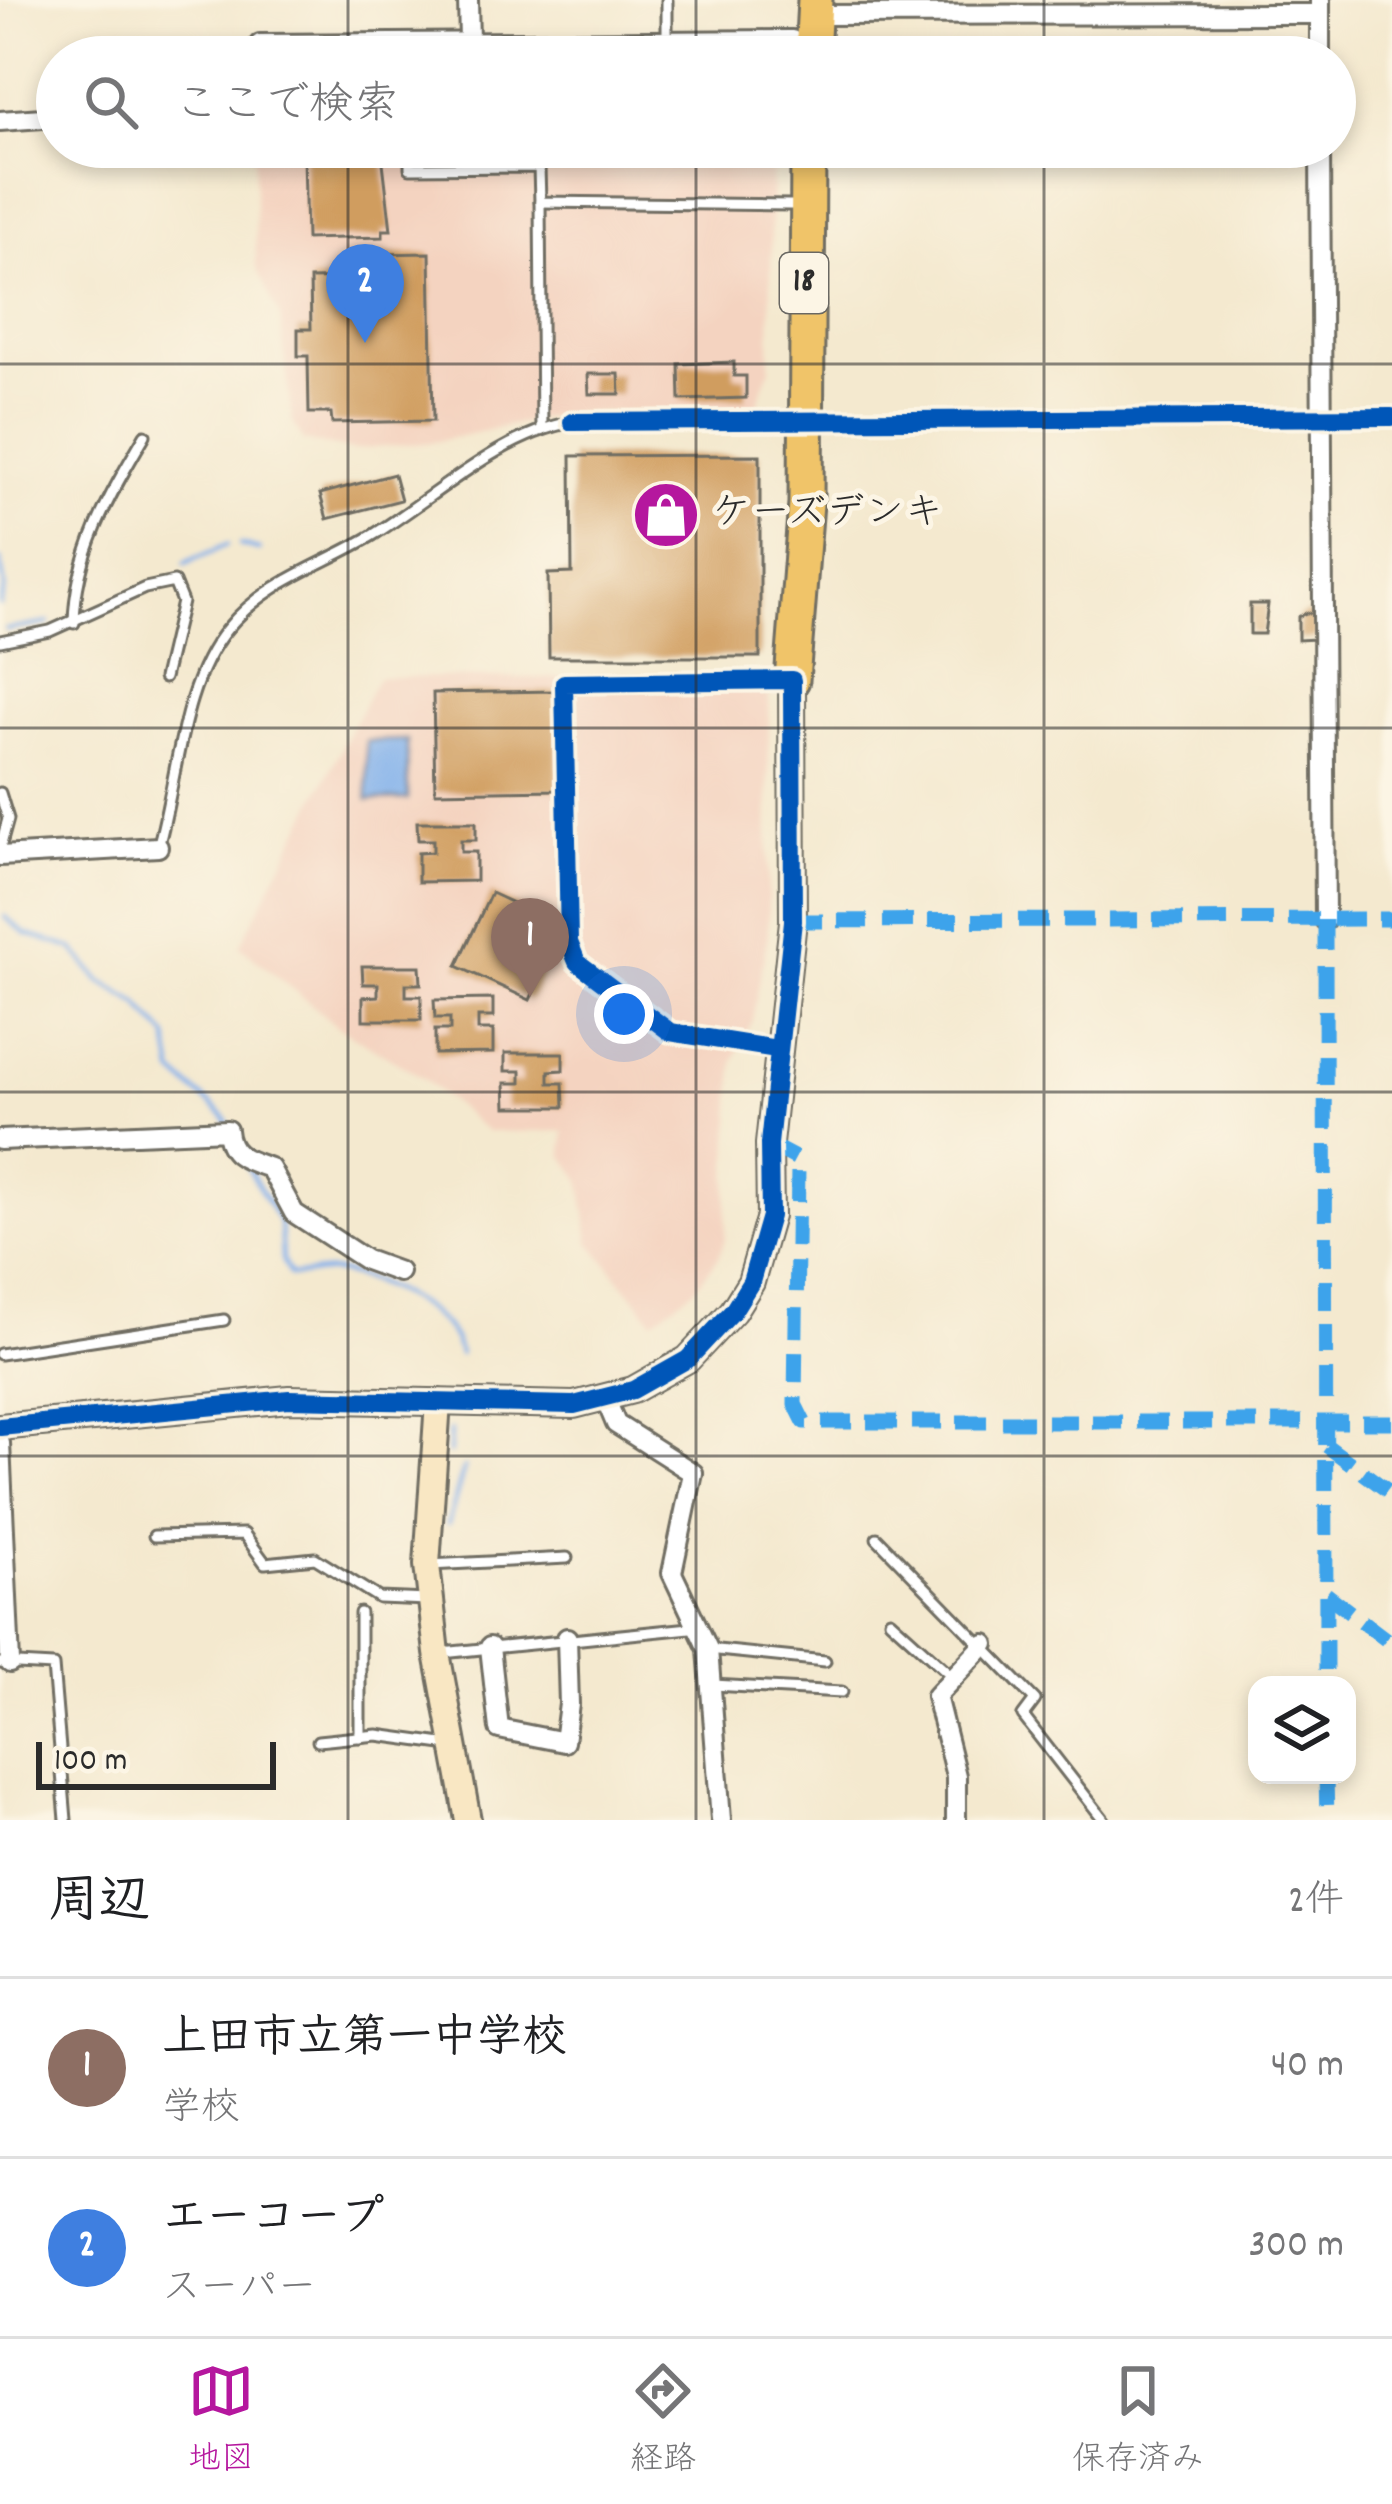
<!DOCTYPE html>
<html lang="ja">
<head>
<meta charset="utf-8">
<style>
  :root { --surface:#fff; --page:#f2f2f2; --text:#202124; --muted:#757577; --line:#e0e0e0; --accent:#b5179e }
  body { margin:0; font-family:Dekko,"Klee One",sans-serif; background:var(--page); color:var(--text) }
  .controls { position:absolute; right:36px; bottom:36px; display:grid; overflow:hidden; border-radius:24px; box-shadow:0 6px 18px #0003 }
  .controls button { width:108px; height:108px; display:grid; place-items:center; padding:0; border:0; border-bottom:3px solid var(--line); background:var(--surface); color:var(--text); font:60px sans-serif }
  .scale { position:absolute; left:36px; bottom:30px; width:240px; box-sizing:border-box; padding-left:12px; border:6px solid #2b2b2b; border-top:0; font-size:33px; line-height:42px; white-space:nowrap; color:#2b2b2b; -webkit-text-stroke:9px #fcf5e5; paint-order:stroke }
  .you { position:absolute; left:624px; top:1014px; width:42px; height:42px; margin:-30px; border:9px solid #fff; border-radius:50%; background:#1a73e8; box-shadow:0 0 0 18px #1a73e833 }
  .badge { display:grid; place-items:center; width:78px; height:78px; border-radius:50%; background:var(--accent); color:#fff; font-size:39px; font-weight:700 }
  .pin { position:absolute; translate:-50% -99px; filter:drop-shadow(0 3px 6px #0008) }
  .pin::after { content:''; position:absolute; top:63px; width:42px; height:36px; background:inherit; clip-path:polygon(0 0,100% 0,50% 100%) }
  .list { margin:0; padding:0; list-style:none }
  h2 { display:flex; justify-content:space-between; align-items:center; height:156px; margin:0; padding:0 48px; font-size:51px }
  h2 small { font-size:39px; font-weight:400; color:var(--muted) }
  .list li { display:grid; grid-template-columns:78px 1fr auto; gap:36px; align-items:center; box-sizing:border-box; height:180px; padding:0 48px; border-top:3px solid var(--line) }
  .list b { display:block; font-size:45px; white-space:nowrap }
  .list p { margin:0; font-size:39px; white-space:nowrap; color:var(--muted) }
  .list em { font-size:39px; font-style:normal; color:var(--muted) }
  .icon { flex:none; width:66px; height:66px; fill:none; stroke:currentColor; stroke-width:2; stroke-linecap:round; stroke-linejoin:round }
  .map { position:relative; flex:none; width:1392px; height:1820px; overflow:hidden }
  .search { position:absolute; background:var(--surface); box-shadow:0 6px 18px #0003; left:36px; right:36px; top:36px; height:132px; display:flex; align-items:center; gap:30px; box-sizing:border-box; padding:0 42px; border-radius:66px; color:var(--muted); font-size:45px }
  .sheet { height:516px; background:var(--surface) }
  nav { display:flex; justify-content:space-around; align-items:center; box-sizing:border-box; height:168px; border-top:3px solid var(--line); background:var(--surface); font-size:33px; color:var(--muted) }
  nav a { display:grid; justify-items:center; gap:6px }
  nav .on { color:var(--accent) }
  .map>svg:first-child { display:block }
</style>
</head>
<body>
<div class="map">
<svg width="1392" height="1820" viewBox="0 0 1392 1820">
  <rect width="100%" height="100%" fill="#fcf5e5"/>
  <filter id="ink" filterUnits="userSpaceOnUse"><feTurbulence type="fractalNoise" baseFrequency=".00833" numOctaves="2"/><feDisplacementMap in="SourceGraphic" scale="24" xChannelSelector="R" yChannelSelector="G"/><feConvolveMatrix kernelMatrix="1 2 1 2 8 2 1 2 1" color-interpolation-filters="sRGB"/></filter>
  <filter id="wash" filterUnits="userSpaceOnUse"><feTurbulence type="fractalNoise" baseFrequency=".004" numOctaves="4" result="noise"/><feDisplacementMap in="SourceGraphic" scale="48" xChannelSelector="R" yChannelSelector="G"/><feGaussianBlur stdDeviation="2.7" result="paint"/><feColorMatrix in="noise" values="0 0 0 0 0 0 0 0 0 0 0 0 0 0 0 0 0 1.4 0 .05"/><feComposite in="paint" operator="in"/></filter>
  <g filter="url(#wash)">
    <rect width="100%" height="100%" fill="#f4e9cf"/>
    <g fill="#f4d3c0">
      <polygon points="774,50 774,57 415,57"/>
      <polygon points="254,147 772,147 770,369 755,410 572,412 434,442 353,450 304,441 292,421 280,317 256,268"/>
      <polygon points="378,677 769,680 768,934 752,1020 734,1060 725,1239 717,1260 694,1289 653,1320 590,1242 581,1180 563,1155 564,1131 487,1132 422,1077 340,1028 240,946"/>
    </g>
    <polygon fill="#81b0eb" stroke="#566e8b" stroke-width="3" points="407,740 408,799 368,800 366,741"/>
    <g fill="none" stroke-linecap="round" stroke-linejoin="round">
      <g stroke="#81b0eb" stroke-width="4.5">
        <polyline points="240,545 259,550"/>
        <polyline points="0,560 5,587 0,605"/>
        <polyline points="185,563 227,545"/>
        <polyline points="6,630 49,623"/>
        <polyline points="5,917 26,934 72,948 100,981 137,1003 168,1037 174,1073 224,1116 243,1150"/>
        <path d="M247 1167 280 1223 282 1260 290 1275C306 1277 322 1269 338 1272 377 1279 453 1312 459 1354"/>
        <polyline points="449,1453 450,1431"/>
        <polyline points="448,1524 464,1468"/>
      </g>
    </g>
    <g id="blocks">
      <g fill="#d09d5f">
        <polygon points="437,147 518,147 518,158 437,159"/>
        <rect x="561" y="147" width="77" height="15"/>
        <polygon points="652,147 761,147 761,162 652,164"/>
        <polygon points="382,154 391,230 383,230 383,237 306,239 304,156"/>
        <polygon points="430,253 433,421 332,423 331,413 309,413 308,356 298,356 298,329 311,329 310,279 358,278 358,271 379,270 379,254"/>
        <polygon points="734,362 734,376 746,376 746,398 680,400 679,364"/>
        <polygon points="588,374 619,374 620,394 589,394"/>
        <polygon points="760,455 760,657 549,657 548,574 572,573 571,456"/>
        <polygon points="394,474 401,500 327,519 320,494"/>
        <polygon points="1250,604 1268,604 1264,634 1250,634"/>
        <polygon points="1306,613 1314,613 1316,639 1298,640 1298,617"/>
        <polygon points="557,691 558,790 435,792 433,693"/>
        <polygon points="417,822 476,822 476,840 461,840 461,852 476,852 476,881 418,882 418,853 433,852 433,840 418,840"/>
        <polygon points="491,893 564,927 530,1000 457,966"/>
        <polygon points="362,966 420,966 421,984 406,984 406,996 421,996 421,1020 363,1020 363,997 378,996 378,984 363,984"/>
        <polygon points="493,999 493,1017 478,1017 478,1030 493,1030 493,1053 435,1054 435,1030 450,1030 450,1018 435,1018 434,1000"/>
        <polygon points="505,1053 563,1053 563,1070 549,1071 549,1083 563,1083 564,1107 506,1107 505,1083 521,1083 521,1071 505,1071"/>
      </g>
    </g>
  </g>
  <g filter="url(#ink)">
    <use href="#blocks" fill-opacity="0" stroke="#716e64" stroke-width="3"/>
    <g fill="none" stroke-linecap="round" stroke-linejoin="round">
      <g stroke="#716e64" stroke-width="15">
        <g id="lane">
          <polyline points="667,40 667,0"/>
          <polyline points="410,147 410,168 539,167 540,202 791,205"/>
          <polyline points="289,148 360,147"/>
          <polyline points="540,202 542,430"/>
          <path d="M74 623C75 553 111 493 145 435"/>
          <polyline points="0,641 50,631 145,588 174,582 182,602 164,678"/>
          <polyline points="0,793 8,819 0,848"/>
          <path d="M158 847C178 778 180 686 227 629 267 580 322 566 373 535 435 497 499 435 572 422"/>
          <polyline points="0,1354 224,1320"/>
          <polyline points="154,1536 244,1534 265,1563 315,1558 379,1598 428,1600"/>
          <polyline points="877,1538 1035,1700 1023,1716 1104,1820"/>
          <polyline points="429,1565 567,1558"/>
          <polyline points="890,1620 953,1677"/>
          <polyline points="708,1649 825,1661"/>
          <polyline points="442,1653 700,1627"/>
          <polyline points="0,1663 53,1666 66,1820"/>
          <polyline points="713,1685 842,1692"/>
          <polyline points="360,1737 360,1613"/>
          <polyline points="318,1741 377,1735 450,1745"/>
        </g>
      </g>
      <g stroke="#716e64" stroke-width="24">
        <g id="street">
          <polyline points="468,0 469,41"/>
          <polyline points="1320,0 1320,57"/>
          <polyline points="814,15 1320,14"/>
          <polyline points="260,44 792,40"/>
          <polyline points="0,121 57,117"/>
          <polyline points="1320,147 1325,920"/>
          <polyline points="572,422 1392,417"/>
          <polyline points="0,856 158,847"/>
          <polyline points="777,1049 670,1032 577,962 569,942 564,683 792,680"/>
          <path d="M0 1140 227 1130C229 1157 247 1160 270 1168L294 1213 366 1260 399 1272"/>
          <polyline points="606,1400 616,1424 693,1473 672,1573 708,1649 721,1820"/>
          <polyline points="0,1443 10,1663"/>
          <polyline points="490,1647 499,1729 564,1742 569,1704 567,1638"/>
          <polyline points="956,1820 956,1776 936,1696 985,1644"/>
        </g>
      </g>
      <g stroke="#716e64" stroke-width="30">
        <g id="secondary">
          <polyline points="438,1402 427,1565 437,1653 468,1820"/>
          <polyline points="0,1427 289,1399 574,1405 633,1390 688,1359 733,1311 751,1282 770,1216 769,1144 793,921 792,680"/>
        </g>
      </g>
      <g stroke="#716e64" stroke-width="39">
        <g id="highway">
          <polyline points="812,57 815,0"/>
          <polyline points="792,680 806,503 808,147"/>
        </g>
      </g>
      <use href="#lane" stroke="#fff" stroke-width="9"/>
      <use href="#street" stroke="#fff" stroke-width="18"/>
      <use href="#secondary" stroke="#f9e7c3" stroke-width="24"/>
      <use href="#highway" stroke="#f0c469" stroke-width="33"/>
      <g stroke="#3ea3eb" stroke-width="15" stroke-dasharray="30 15" stroke-linecap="butt">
        <polyline points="1325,920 1326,1685"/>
        <polyline points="793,921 1392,919"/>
        <polyline points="769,1144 797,1159 798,1167 795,1404 804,1422 1392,1422"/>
        <polyline points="1327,1446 1392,1494"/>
        <polyline points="1326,1594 1392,1644"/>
        <polyline points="1326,1775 1327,1820"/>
      </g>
      <g stroke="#fcf5e5" stroke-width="26">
        <g id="cycleway">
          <polyline points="572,422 1392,417"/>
          <polyline points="0,1427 289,1399 574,1405 633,1390 688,1359 733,1311 751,1282 770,1216 769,1144 793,921 792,680 564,683 569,942 577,962 670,1032 777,1049"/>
        </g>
      </g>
      <use href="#cycleway" stroke="#0057b8" stroke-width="18"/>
    </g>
  </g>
  <path fill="none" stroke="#2b2b2b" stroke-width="3" stroke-opacity="0.55" d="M348 0V57M696 0V57M1044 0V57M348 147V1820M696 147V1820M1044 147V1820M0 364H1392M0 728H1392M0 1092H1392M0 1456H1392"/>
  <defs>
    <g id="shop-disc" transform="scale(3.45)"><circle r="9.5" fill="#b5179e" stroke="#fcf5e5"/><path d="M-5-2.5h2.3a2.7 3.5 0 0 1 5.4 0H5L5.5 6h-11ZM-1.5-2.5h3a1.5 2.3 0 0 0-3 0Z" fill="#fff"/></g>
  </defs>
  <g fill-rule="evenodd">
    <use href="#shop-disc" x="666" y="515"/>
  </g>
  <g text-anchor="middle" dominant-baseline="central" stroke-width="10" stroke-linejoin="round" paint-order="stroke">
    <rect fill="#fcf5e5" stroke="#6a6863" stroke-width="3" x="780" y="253" width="48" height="60" rx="9"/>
    <g font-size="36" font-weight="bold" fill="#2b2b2b">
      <text x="804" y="283">18</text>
    </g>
    <g font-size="39" fill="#2b2b2b" stroke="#fcf5e5" text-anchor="start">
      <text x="712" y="515">ケーズデンキ</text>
    </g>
  </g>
</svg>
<div class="controls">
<button><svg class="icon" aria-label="layers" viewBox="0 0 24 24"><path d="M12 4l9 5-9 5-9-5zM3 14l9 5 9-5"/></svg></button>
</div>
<div class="scale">100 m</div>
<div class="you"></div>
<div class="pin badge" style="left:530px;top:997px;background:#8d6e63">1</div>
<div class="pin badge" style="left:365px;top:343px;background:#3f7fe0">2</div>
<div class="search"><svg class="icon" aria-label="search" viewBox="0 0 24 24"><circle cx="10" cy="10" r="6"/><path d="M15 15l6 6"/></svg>ここで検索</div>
</div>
<section class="sheet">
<h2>周辺<small>2件</small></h2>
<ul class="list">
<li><span class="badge" style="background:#8d6e63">1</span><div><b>上田市立第一中学校</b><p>学校</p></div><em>40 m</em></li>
<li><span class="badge" style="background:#3f7fe0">2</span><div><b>エーコープ</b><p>スーパー</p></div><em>300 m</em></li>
</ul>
</section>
<nav>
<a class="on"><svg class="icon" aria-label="map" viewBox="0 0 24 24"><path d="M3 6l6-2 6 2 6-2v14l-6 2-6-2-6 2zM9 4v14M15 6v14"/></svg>地図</a>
<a><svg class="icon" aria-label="directions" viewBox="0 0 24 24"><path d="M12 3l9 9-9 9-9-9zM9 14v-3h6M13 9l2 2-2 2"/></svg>経路</a>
<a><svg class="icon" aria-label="saved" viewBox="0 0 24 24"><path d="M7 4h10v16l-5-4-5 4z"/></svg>保存済み</a>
</nav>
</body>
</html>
